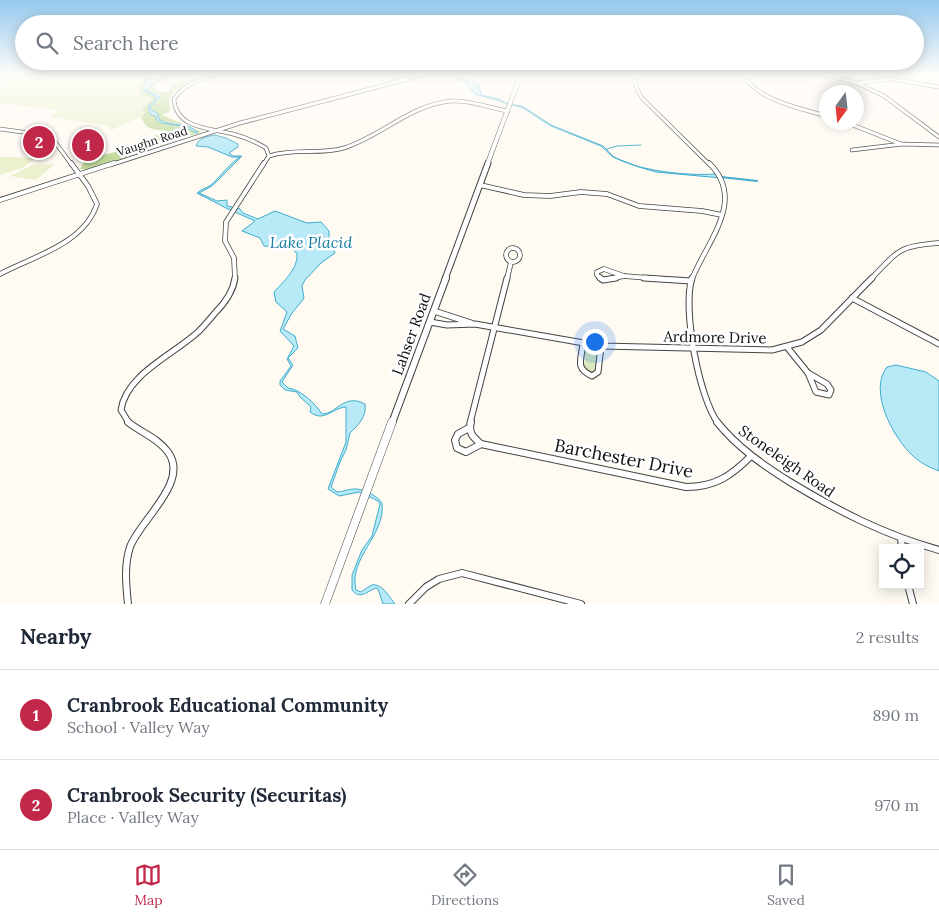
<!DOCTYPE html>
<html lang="en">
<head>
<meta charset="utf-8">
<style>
  :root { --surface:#fff; --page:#f2f2f3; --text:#1f2937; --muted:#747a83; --line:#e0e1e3; --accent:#c12748 }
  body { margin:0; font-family:Lora,serif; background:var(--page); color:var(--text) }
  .controls { position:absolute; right:15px; bottom:15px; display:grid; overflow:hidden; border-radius:0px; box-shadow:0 2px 12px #0003 }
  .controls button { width:45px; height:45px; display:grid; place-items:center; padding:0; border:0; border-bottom:1px solid var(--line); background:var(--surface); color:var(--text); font:25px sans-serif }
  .compass { position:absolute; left:819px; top:85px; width:45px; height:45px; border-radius:50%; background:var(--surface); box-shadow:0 2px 12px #0003; rotate:195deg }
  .you { position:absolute; left:594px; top:341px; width:18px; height:18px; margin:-12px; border:4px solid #fff; border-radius:50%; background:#1a73e8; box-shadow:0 0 0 8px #1a73e833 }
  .badge { display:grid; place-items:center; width:32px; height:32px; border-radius:50%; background:var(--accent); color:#fff; font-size:16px; font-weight:700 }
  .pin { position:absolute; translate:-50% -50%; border:2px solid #fff; box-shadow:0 1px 5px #0006 }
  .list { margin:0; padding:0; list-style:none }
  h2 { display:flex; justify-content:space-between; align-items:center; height:65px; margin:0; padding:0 20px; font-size:21px }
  h2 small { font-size:16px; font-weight:400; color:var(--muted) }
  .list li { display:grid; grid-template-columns:32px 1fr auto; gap:15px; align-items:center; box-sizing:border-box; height:90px; padding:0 20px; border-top:1px solid var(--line) }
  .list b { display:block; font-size:19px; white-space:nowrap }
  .list p { margin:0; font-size:16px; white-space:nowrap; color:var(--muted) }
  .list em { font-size:16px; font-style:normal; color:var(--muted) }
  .icon { flex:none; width:28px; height:28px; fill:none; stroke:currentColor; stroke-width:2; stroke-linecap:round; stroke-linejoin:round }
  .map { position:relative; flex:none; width:939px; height:604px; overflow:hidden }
  .search { position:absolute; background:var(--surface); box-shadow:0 2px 12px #0003; left:15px; right:15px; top:15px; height:55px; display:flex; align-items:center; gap:12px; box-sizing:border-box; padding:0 18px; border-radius:28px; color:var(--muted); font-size:19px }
  .sheet { height:245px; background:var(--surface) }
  nav { display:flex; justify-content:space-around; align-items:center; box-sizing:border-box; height:70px; border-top:1px solid var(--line); background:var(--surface); font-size:14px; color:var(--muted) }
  nav a { display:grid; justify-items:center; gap:2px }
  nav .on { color:var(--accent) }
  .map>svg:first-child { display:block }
</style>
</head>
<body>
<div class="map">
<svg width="939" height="604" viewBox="0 0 939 604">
  <rect width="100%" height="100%" fill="#fffbf3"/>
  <polygon fill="#dbeabc" points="590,349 596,351 598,355 596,371 591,373 584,367 585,352"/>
  <path fill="#c2db9b" d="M140 74H145L148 77 142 89 157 98 149 105 148 110 150 114 157 117 156 119C160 123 190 129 197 130L183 125 162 121 150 107 160 99 159 95 148 90C152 82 167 74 176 74L156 83 155 87 156 91 168 93 172 84 182 80 191 81 176 90 169 98 170 111 162 115 202 132 87 170 80 169 84 162 102 155 120 151 166 131 152 129 146 126 141 117 145 113 142 109 150 101 140 95 138 85 142 81Z"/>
  <g fill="#ebf1ce">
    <path d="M16 74H140L142 81 138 85 140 94 153 99 142 109 145 113C141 118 120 125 112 130L108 126 52 117V115L57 110 6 104 0 106V89L3 87 0 86V78Z"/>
    <polygon points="0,157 36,158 22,168 0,175"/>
    <polygon points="55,164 36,180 10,176 33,165"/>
  </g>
  <g fill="#b8e9f6" stroke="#3eaccd">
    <path d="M145 74H171L154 83 148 89 149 92 160 97 150 107 151 110 157 113 160 120C171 127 190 122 198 133L181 126 161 123 156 119 157 117 150 114 148 107 157 98 142 89 148 78Z"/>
    <path d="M456 74H461L464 79 479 84 481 95 499 99 507 104 522 106 551 125 603 146C607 149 610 154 614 157 638 171 688 176 715 174L721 178 656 172 639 167 613 157 601 146 551 126 523 108 475 94 465 83 456 79Z"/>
    <path d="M215 135 226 138 238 144V147L229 153 233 156H242L212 186 199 193 217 201 227 200V206L240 209 243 213 258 219 275 211 307 223 321 222 329 231V240L335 253 321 263 305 280 302 286 304 298 302 301 292 313 283 329 295 336 298 348 288 358 293 365 282 382 288 388C300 389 316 404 322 414 338 413 344 393 365 404 367 417 358 425 350 433L346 450 340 462 331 487 337 492C343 492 348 489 354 489 362 488 378 496 382 503 386 535 348 558 356 590L361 592C364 590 369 586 372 585 382 583 390 598 395 604H383L378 589 376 588C366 592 360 600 352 590V575L362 550 372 536 380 504 378 501 359 492 339 496 328 489 346 442V407C332 408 324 423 310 412L311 407 300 397 297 392 285 390 280 385V381L291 366 287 359 294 346 280 331 287 312 276 302 274 292C283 282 298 269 297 254L292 248 264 246 260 238 242 231 255 221 226 208 197 193C201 189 207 188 211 185 221 176 229 164 240 157H232L208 147 196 146C198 138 208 136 215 135Z"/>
    <path d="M896 365 926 372 939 381V471C929 467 920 463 912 455 893 437 868 391 887 367Z"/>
  </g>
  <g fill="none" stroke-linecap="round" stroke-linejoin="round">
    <polyline stroke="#3eaccd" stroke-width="1" points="607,149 617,146 641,145"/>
    <polyline stroke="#3eaccd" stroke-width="2" points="721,177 757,181"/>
    <g stroke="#434343" stroke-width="4.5">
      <g id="minor-far3">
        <path d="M221 74C202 78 185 83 174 99 176 129 210 128 233 134 245 137 256 142 266 148L269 156 263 165"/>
        <polyline points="395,74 404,80"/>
        <polyline points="633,74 637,89 642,98 710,165"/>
        <path d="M741 74C760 101 796 107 826 116"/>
        <polyline points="822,74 857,83 892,79 939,87"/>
        <polyline points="857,83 884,96 939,137"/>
        <polyline points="845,122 901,144"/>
        <polyline points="0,129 45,135 52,138 72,165"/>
        <polyline points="852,150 902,144 939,145"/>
        <path d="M269 156C294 148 320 155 344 148 382 136 411 104 452 101 471 100 489 108 508 111"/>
        <polyline points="110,165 240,123 427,74"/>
      </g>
    </g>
    <g stroke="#434343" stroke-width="5.5">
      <g id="minor-far2">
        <polyline points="480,185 524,195 550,196 581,192 607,194 639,206 702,211 722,215"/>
        <polyline points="0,200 114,163"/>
        <circle cx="513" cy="255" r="7"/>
        <path d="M0 274C34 256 84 244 97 204L88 186 71 163"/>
        <polyline points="624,276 661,279"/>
        <polyline points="235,279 234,258 225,241 226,222 264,163"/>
        <polyline points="507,279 511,262"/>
        <polyline points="602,279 597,275 597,272 604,269 624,276"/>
        <polyline points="609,279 624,276"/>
        <path d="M692 279C707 241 747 200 709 163"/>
        <path d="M871 279C899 250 898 246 939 243"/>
      </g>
    </g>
    <g stroke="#434343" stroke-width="7">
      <g id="minor-far1">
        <polyline points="600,278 603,280 616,278"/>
        <polyline points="644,278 691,281"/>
        <path d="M692 278C682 308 699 398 718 423"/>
        <polyline points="852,298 939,344"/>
        <polyline points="434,311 471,323"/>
        <polyline points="430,322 447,325 475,324 601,346 772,350 802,342 821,330 872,278"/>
        <path d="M583 344C581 361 575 368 592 376L598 372 601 346"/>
        <polyline points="787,347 808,373"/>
        <polygon points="808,373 827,384 831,390 829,395 816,392"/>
        <path d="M129 423 121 410C126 374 175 354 199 331 205 325 210 319 215 313 225 303 233 292 235 278"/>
        <polyline points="470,423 507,278"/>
      </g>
    </g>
    <g stroke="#434343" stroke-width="8">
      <g id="minor">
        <path d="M128 422C140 432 158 438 168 452 190 482 140 520 130 547 124 565 126 585 128 604"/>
        <path d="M471 422C468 433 473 437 481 444L686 487C715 487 731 476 751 456"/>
        <path d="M717 422C737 447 763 465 790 482 838 511 885 535 939 550"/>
        <polyline points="469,428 458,434 455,440 457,448 466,452 481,444"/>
        <polyline points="901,539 902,548"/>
        <polyline points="908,585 913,604"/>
        <polyline points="409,604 426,587 439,579 462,573 581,604"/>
      </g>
    </g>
    <g stroke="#434343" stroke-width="5">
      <polyline id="tertiary-far3" points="487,165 521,74"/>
    </g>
    <g stroke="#434343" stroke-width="7">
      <polyline id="tertiary-far2" points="445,279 488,163"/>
    </g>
    <g stroke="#434343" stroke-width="8">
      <polyline id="tertiary-far1" points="392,423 446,278"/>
    </g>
    <g stroke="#434343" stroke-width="9">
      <polyline id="tertiary" points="325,604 392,422"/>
    </g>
    <use href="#minor-far3" stroke="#fff" stroke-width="3"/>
    <use href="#minor-far2" stroke="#fff" stroke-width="4"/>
    <use href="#minor-far1" stroke="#fff" stroke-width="5"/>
    <use href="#minor" stroke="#fff" stroke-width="6"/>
    <use href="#tertiary-far3" stroke="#fff" stroke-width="4"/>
    <use href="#tertiary-far2" stroke="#fff" stroke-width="5"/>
    <use href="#tertiary-far1" stroke="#fff" stroke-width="6"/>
    <use href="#tertiary" stroke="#fff" stroke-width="8"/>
  </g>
  <linearGradient id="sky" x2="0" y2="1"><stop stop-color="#95c9ee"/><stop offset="0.47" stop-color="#fffdfa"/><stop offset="1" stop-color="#fffdfa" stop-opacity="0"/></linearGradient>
  <rect width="939" height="158" fill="url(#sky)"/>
  <g text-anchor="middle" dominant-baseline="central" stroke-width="5" stroke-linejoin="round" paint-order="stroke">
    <g font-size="12" fill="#101010" stroke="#fff">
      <text transform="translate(152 141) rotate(-18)">Vaughn Road</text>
    </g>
    <g font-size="15" fill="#101010" stroke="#fff">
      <text transform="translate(411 334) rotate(-70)">Lahser Road</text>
      <text transform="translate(715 337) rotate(1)">Ardmore Drive</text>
      <text transform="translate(787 461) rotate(35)">Stoneleigh Road</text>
    </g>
    <g font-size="16" font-style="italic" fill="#187da3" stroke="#fff">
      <text x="311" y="242">Lake Placid</text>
    </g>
    <g font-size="18" fill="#101010" stroke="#fff">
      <text transform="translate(624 458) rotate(11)">Barchester Drive</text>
    </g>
  </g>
</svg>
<div class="controls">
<button><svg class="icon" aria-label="locate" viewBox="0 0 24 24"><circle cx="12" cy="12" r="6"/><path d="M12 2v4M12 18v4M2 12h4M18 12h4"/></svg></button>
</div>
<svg class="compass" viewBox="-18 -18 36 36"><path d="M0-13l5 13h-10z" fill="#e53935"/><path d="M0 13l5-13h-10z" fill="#747a83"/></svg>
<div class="you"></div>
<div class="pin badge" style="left:88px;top:145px">1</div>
<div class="pin badge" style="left:39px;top:142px">2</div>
<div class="search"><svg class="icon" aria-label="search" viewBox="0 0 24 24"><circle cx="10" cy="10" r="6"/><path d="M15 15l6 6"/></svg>Search here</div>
</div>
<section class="sheet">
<h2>Nearby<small>2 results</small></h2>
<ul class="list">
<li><span class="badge">1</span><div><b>Cranbrook Educational Community</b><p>School · Valley Way</p></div><em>890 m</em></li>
<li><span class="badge">2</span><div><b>Cranbrook Security (Securitas)</b><p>Place · Valley Way</p></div><em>970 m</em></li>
</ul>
</section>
<nav>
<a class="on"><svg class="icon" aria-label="map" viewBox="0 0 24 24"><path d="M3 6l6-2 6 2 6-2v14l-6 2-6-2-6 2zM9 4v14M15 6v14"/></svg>Map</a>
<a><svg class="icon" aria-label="directions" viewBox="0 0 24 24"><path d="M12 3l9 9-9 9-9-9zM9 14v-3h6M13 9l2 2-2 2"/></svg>Directions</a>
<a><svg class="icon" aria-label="saved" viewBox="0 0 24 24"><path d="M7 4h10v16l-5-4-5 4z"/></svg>Saved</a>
</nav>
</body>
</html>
